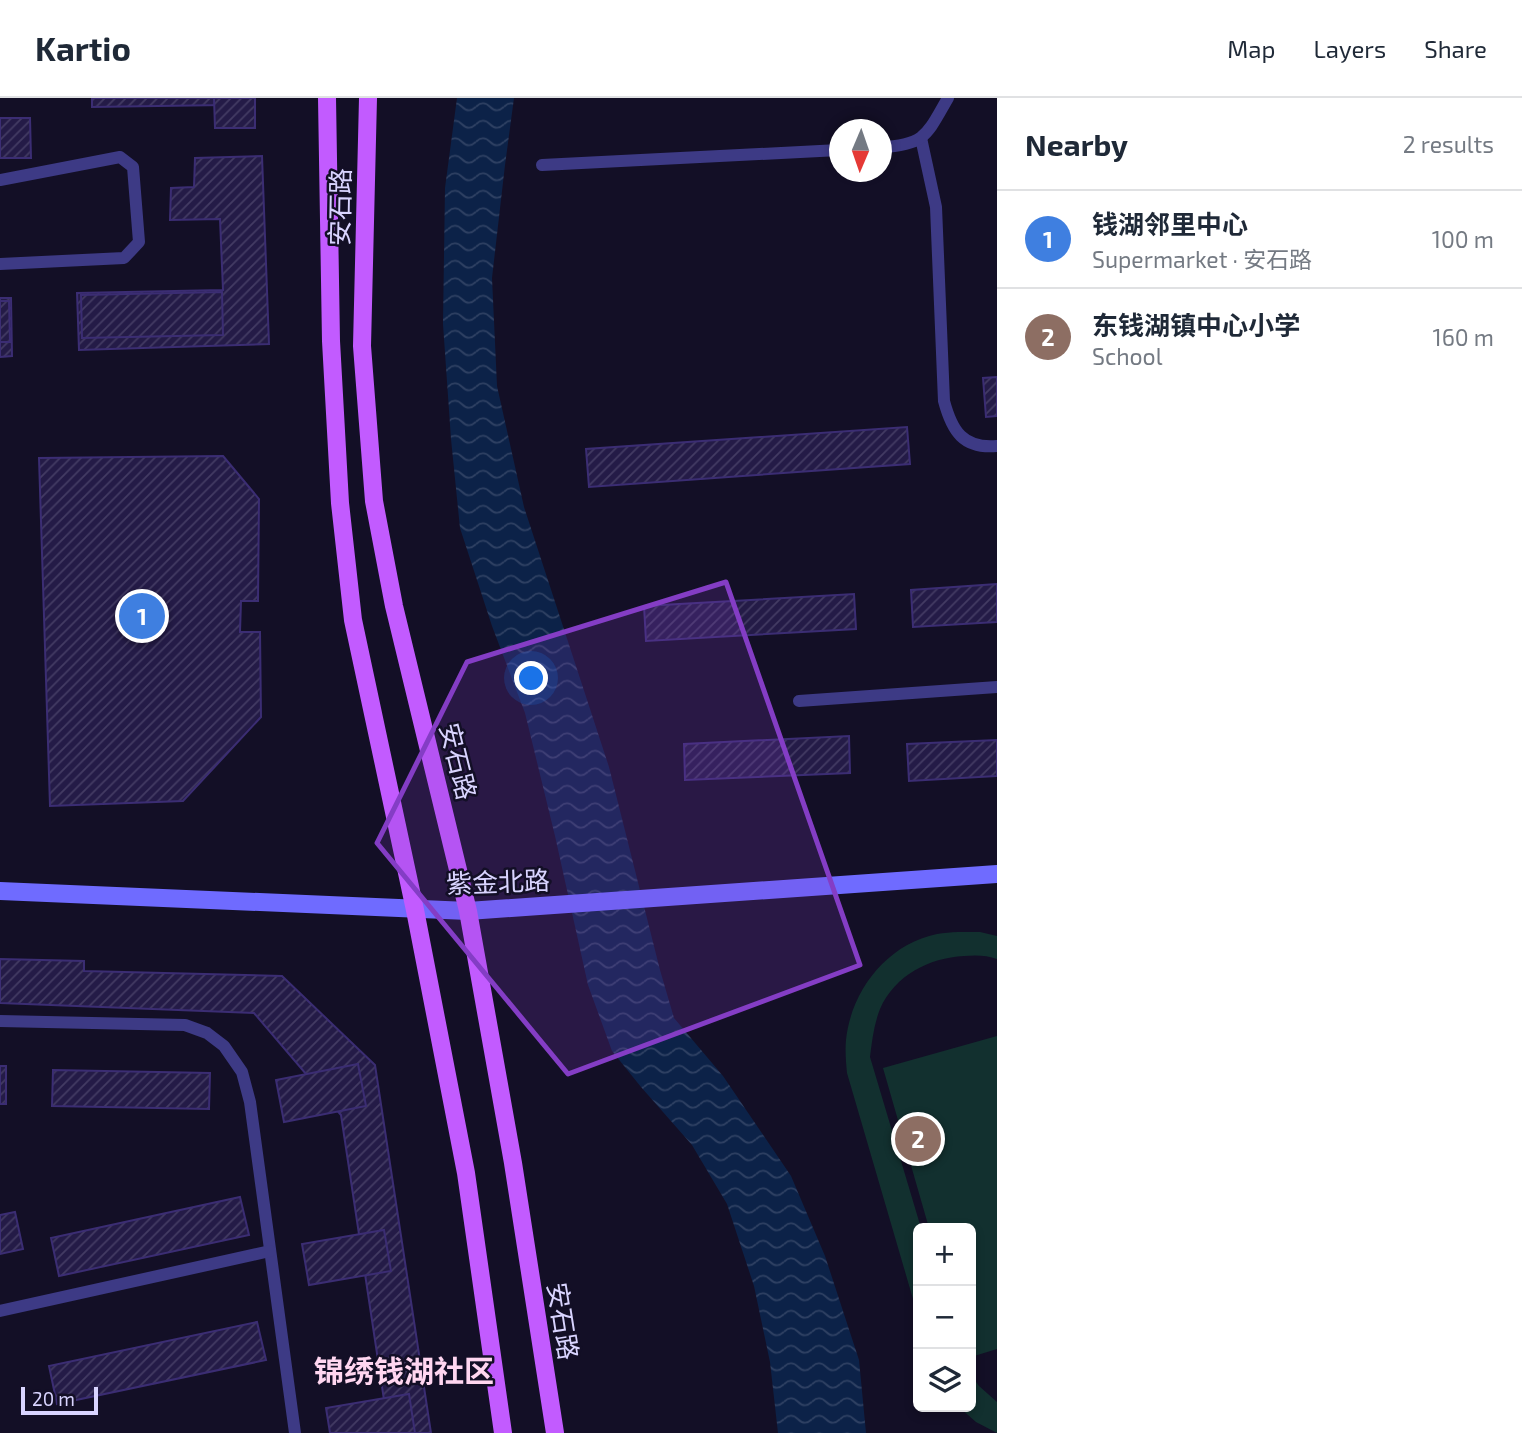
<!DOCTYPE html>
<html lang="en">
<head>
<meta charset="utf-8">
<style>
  :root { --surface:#fff; --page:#f2f2f3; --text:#1f2937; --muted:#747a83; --line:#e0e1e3; --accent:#117e91 }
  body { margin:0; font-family:"Exo 2","Noto Sans SC",sans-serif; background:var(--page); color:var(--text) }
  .controls { position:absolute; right:21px; bottom:21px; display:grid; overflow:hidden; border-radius:10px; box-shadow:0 4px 10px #0003 }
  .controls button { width:63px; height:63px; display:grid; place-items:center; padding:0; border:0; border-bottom:2px solid var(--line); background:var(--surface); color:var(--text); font:35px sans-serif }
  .compass { position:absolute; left:829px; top:21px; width:63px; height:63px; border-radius:50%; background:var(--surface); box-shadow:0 4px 10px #0003; rotate:182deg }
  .scale { position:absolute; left:21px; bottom:18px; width:77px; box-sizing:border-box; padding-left:7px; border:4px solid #d9d4ff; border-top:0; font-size:19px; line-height:24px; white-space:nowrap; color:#d9d4ff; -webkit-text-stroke:5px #130f26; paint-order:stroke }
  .you { position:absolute; left:532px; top:581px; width:24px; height:24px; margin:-18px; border:5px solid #fff; border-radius:50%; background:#1a73e8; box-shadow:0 0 0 10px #1a73e833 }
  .badge { display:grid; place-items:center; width:46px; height:46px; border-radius:50%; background:var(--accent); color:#fff; font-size:23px; font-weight:700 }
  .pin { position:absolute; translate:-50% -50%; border:4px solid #fff; box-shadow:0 2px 7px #0006 }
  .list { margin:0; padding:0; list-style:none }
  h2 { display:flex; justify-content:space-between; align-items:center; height:91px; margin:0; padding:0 28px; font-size:30px }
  h2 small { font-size:23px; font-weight:400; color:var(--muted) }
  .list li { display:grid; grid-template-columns:46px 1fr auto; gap:21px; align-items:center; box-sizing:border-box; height:98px; padding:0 28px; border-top:2px solid var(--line) }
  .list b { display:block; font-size:26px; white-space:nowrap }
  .list p { margin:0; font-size:23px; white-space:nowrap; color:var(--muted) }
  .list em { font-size:23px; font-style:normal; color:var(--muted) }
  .icon { flex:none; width:38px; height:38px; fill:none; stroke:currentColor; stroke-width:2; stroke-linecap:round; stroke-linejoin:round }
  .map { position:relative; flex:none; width:997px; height:1335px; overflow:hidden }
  header { display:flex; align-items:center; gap:42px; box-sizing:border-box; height:98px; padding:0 35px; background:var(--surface); border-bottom:2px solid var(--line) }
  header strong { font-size:33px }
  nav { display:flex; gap:38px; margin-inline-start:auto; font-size:24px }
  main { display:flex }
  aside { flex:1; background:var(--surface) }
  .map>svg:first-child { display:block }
</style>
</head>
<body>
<header>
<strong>Kartio</strong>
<nav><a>Map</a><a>Layers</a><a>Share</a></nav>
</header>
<main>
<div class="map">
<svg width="997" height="1335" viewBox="0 0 997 1335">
  <defs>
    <pattern id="water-waves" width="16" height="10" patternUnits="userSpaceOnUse" patternTransform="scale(1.75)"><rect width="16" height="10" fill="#0c2248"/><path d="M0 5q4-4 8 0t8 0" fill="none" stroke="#2f4163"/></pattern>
    <pattern id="building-hatch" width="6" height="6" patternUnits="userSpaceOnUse" patternTransform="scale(1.75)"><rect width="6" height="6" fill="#241b47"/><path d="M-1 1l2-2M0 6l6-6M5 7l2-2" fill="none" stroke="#433b63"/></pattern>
  </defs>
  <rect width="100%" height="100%" fill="#130f26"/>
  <g fill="#12302f">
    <path d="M958 834H980L997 838V861C987 857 975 857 964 858 929 860 895 877 880 911 874 926 872 943 870 959L921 1130H918V1218L847 975C846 964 845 953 846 942 851 893 887 846 937 836 944 835 951 834 958 834Z"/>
    <polygon points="997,938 997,1251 971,1259 971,1130 929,1130 883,970"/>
    <polygon points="971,1277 979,1288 997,1304 997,1335 976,1324 959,1309 971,1309"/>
  </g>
  <polygon fill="url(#water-waves)" points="457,0 514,0 505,67 492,180 497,288 524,409 609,669 660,872 674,920 723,978 791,1078 825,1158 859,1262 866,1335 778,1335 770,1264 754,1188 727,1106 692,1047 641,989 612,953 588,887 555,738 525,615 492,528 460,430 451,341 443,226 445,90"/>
  <g fill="url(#building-hatch)" stroke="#3b2d73" stroke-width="2">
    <polygon points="92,0 225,0 225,7 92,9"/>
    <polygon points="214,0 255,0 255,30 215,30"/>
    <polygon points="0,20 30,20 31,60 0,60"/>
    <polygon points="262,58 269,246 79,252 77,195 223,192 220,121 170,122 171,90 194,89 195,60"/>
    <polygon points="222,194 223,237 82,240 81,197"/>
    <polygon points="0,200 11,200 12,258 0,259"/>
    <polygon points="0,203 9,203 10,244 0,244"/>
    <polygon points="997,279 997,318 986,319 983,280"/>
    <polygon points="907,329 910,366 589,389 586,351"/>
    <polygon points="223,358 259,401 258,503 241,503 240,534 260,534 261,619 183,703 50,708 39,360"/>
    <polygon points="997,486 997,524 913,529 911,492"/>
    <polygon points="854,496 856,531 646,543 644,508"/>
    <polygon points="849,638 850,675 685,682 684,646"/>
    <polygon points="997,642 997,678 909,683 907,646"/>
    <polygon points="0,861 84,863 84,873 282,878 375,967 431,1335 389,1335 341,1017 254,915 0,905"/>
    <polygon points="358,966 366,1008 284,1024 276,982"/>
    <rect x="0" y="968" width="6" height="38"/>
    <polygon points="53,972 210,975 209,1011 52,1008"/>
    <polygon points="240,1099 249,1137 59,1178 51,1140"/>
    <polygon points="15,1114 23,1151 0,1156 0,1117"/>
    <polygon points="384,1132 391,1173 309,1187 302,1146"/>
    <polygon points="257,1224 266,1262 57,1306 49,1268"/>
    <polygon points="409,1296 415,1335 330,1335 326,1310"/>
  </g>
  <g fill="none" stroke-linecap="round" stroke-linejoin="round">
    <g stroke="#3d3a85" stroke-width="12">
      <path d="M921 40 936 109 944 303C952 333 963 351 997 348"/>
      <path d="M881 49C926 47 927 36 948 0"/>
      <polyline points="542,67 839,52"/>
      <polyline points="0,82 120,59 133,69 139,144 124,160 0,166"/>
      <polyline points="799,603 997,589"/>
      <polyline points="0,923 185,927 207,935 224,948 242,974 250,1004 295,1335"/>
      <polyline points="0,1213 270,1153"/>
    </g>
    <polyline stroke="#6f6bff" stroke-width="18" points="0,793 468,813 997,776"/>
    <g stroke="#c25bff" stroke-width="18">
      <polyline points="327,0 331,243 340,405 353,522 415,812 466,1075 503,1335"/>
      <polyline points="368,0 362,248 374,403 394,508 468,813 513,1065 555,1335"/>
    </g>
  </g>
  <path fill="#843dc5" fill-opacity="0.2" stroke="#843dc5" stroke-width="5" stroke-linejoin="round" d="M726 484 860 867 568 976 377 745 467 564Z"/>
  <g text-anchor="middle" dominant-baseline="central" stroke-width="5" stroke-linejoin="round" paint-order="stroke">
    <g font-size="26" fill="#d9d4ff" stroke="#130f26">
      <text transform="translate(339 109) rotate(-89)">安石路</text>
      <text transform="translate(459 663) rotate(76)">安石路</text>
      <text transform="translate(498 783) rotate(-2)">紫金北路</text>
      <text transform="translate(564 1223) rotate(81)">安石路</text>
    </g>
    <g font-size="30" font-weight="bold" fill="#ffd6f0" stroke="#130f26">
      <text x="404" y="1272">锦绣钱湖社区</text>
    </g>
  </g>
</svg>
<div class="controls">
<button>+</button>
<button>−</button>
<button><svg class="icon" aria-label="layers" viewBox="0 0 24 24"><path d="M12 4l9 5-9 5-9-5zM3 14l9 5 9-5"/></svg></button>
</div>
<svg class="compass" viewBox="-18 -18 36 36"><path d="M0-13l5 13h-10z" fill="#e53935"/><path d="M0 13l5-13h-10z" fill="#747a83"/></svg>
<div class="scale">20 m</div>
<div class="you"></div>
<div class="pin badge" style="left:142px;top:518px;background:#3f7fe0">1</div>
<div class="pin badge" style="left:918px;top:1041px;background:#8d6e63">2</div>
</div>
<aside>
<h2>Nearby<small>2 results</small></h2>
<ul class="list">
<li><span class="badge" style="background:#3f7fe0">1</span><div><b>钱湖邻里中心</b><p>Supermarket · 安石路</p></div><em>100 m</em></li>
<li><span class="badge" style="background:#8d6e63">2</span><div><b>东钱湖镇中心小学</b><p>School</p></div><em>160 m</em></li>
</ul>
</aside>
</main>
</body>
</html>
